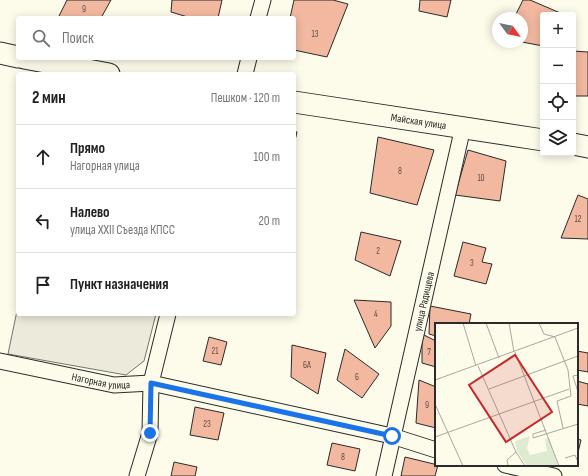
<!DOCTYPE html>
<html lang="ru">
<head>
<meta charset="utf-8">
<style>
  :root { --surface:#fff; --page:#f2f2f2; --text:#202124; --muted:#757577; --line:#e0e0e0 }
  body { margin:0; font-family:"Sofia Sans Condensed",sans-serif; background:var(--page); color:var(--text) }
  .controls { position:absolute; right:12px; top:12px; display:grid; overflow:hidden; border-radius:4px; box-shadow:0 2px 10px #0003 }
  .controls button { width:36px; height:36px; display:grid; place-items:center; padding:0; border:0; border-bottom:1px solid var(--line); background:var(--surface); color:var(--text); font:20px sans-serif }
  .compass { position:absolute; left:492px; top:12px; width:36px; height:36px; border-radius:50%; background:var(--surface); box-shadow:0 2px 10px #0003; rotate:123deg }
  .stop { position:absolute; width:12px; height:12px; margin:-9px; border:3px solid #1a73e8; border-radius:50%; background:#fff }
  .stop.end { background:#1a73e8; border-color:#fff; box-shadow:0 1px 4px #0008 }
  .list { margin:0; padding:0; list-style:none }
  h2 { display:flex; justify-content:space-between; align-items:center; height:52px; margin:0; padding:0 16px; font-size:17px }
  h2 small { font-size:13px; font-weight:400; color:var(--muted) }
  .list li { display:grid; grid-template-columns:26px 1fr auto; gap:12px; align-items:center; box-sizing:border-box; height:64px; padding:0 16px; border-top:1px solid var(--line) }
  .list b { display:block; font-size:15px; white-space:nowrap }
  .list p { margin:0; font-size:13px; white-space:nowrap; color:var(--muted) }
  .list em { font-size:13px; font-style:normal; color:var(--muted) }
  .icon { flex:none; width:22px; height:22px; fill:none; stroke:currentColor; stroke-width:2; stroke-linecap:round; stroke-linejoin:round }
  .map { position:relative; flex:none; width:588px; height:476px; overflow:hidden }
  .search { position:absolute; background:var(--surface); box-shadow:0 2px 10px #0003; left:16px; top:16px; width:280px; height:44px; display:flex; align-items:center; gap:10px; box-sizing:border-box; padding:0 14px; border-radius:4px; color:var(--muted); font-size:15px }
  .panel { position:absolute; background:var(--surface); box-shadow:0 2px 10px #0003; left:16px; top:72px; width:280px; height:244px; border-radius:4px }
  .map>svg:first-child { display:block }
</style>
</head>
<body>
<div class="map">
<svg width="588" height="476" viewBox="0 0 588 476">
  <rect width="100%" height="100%" fill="#fdfbea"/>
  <polygon fill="#eceadb" stroke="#74746e" points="18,306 18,314 156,314 144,361 126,375 8,354"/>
  <g fill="#f2b8a0" stroke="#2b2b2b">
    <polygon points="67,0 111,0 101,18 58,18"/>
    <polygon points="172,0 222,0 218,18 191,18 171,12"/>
    <polygon points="294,0 333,0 348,4 327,57 294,50 294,18 290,18"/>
    <polygon points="420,0 451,0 447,17 419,11"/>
    <polygon points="523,0 530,0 565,15 543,15 543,46 522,42 522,18 514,18"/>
    <polygon points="573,51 588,52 588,96 573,96"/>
    <polygon points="294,131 297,132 294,145"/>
    <polygon points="378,137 434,150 417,205 370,193"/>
    <polygon points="468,150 506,161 500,201 455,195"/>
    <polygon points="578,195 588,199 588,239 561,238"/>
    <polygon points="361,232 401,241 390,276 355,260"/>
    <polygon points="463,242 486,248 482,262 492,264 486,284 454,276"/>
    <polygon points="354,300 391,302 391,326 375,348"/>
    <polygon points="430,306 471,314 469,324 436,324 436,336 429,334"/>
    <polygon points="422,334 436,341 436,367 422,363"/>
    <polygon points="209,337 227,342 221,365 203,361"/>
    <polygon points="292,345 326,353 318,394 291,377"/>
    <polygon points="345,349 379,374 362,398 337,380"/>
    <polygon points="577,351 588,353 588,372 577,370"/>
    <polygon points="419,380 436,387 436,428 416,423"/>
    <polygon points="577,381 588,384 588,406 577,404"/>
    <polygon points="195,407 224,413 218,440 190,435"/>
    <polygon points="577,439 581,440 577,457"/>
    <polygon points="332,443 360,449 355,471 327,465"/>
    <polygon points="405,457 438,465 435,476 401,476"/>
    <polygon points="174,462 197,467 195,476 171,476"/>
  </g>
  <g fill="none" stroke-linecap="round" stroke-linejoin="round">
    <g stroke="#2b2b2b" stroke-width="17">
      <g id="street">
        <polyline points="258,18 263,0"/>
        <polyline points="245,74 249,58"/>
        <path id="s1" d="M0 361 114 385 151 383 392 436 436 450"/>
        <polyline points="505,465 554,476"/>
        <polyline points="137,476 150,433 151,383 168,314"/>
        <path id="s2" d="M384 476 463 127"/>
      </g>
    </g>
    <g stroke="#2b2b2b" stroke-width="23">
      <g id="secondary">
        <polyline points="0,53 18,57"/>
        <polyline points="24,58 109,74"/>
        <path id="s3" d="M294 102 543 140"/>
        <polyline points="573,144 588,147"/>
      </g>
    </g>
    <use href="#street" stroke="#fdfbea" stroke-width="15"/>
    <use href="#secondary" stroke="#fdfbea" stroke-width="21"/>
  </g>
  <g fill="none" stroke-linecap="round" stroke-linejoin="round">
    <polyline stroke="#1a73e8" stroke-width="5" points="150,433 151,383 392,436"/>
  </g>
  <g text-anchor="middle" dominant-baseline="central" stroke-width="3" stroke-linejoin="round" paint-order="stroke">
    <g font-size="9" fill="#5d4e48">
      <text x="84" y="9">9</text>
      <text x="315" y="34">13</text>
      <text x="400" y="171">8</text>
      <text x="481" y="178">10</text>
      <text x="578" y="219">12</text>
      <text x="378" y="251">2</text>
      <text x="472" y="263">3</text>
      <text x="376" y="314">4</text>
      <text x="215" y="351">21</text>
      <text x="429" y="352">7</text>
      <text x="307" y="365">6А</text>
      <text x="357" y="377">6</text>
      <text x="427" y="405">9</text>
      <text x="207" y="424">23</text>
      <text x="343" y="457">8</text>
    </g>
    <g font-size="11" fill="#2b2b2b" stroke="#fdfbea">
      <text stroke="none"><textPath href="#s3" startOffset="126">Майская улица</textPath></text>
      <text stroke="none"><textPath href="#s2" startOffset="179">улица Радищева</textPath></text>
      <text stroke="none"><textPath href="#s1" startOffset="103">Нагорная улица</textPath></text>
    </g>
  </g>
  <g transform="translate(435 323)">
    <rect width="143" height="143" fill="#fdfbea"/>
    <path d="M95 113 92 125 95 132 112 128 110 116 114 115 123 143H92L82 128 80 118Z" fill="#deebd1"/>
    <path fill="none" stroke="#a9a89e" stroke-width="1" d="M28 0 41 43M51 0 64 35M74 0 79 29M104 0 109 11 120 14 133 47 136 73 122 78 128 105M80 29 124 143M43 43 81 129 90 143M143 52 138 53 143 69M0 57 143 5M54 66 143 33M0 81 28 143M111 107 98 111V115L143 101M0 114 134 66M130 135 140 132 143 139M73 143 72 137 81 129"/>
    <path fill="#c62828" fill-opacity="0.15" stroke="#c62828" stroke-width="2" d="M80 32 117 89 71 119 34 62Z"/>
    <rect width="143" height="143" fill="none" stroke="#2b2b2b" stroke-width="2"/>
  </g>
</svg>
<div class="controls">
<button>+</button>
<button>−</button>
<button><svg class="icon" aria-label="locate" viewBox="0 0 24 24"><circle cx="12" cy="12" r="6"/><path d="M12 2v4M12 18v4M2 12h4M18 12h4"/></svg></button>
<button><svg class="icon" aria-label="layers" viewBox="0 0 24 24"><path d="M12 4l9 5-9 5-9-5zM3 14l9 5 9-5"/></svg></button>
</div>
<svg class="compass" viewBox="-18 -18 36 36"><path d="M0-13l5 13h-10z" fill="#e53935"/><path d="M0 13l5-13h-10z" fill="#757577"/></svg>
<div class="stop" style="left:392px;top:436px"></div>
<div class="stop end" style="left:150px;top:433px"></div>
<div class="search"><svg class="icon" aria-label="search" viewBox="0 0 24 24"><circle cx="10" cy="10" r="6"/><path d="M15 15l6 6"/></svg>Поиск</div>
<section class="panel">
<h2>2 мин<small>Пешком · 120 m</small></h2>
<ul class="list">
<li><svg class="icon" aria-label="ahead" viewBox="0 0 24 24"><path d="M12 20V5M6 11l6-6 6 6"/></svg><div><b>Прямо</b><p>Нагорная улица</p></div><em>100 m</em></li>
<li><svg class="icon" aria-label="left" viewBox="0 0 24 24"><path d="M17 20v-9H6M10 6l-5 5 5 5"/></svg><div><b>Налево</b><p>улица XXII Съезда КПСС</p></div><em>20 m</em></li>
<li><svg class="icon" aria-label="arrive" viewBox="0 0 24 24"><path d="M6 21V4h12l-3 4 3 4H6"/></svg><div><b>Пункт назначения</b></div></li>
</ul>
</section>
</div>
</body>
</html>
